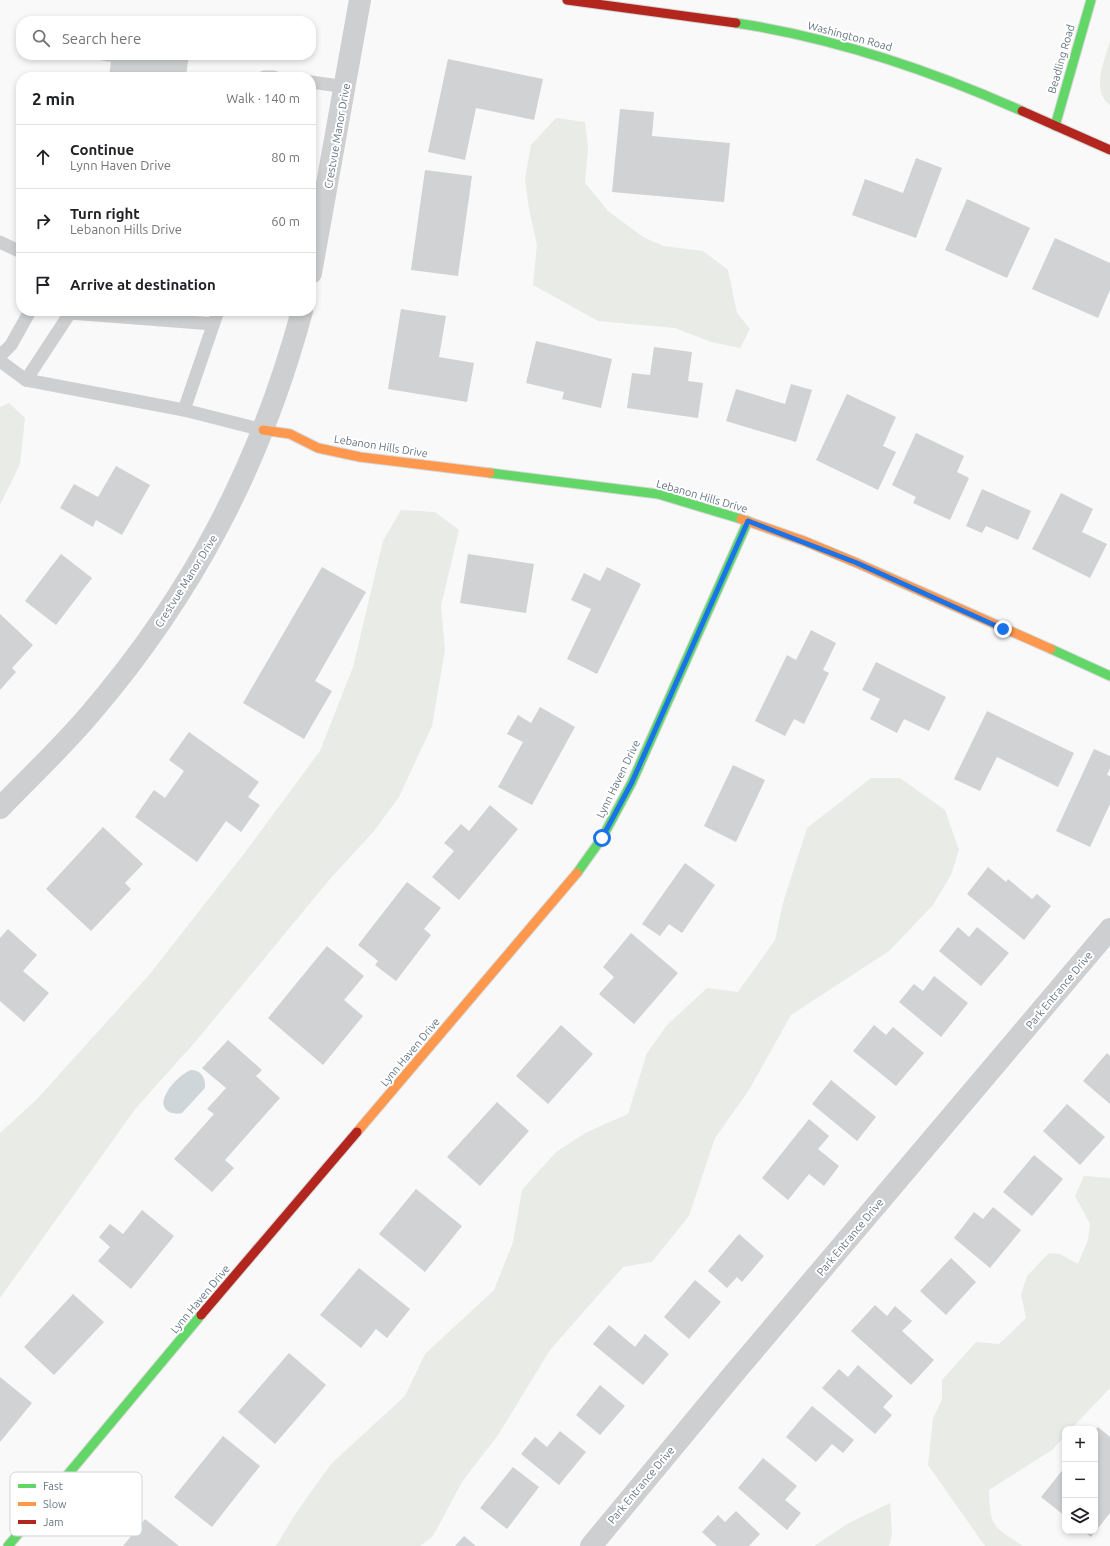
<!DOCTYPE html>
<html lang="en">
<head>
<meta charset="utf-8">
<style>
  :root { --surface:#fff; --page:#f2f2f2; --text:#202124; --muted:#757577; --line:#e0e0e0 }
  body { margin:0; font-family:Ubuntu,sans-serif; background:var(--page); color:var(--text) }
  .controls { position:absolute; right:12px; bottom:12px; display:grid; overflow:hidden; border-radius:8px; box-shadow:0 2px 6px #0003 }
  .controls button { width:36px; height:36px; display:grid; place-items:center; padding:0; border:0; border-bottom:1px solid var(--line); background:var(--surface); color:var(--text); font:20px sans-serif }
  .stop { position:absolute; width:12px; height:12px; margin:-9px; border:3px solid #1a73e8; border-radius:50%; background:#fff }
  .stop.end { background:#1a73e8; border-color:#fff; box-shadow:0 1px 4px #0008 }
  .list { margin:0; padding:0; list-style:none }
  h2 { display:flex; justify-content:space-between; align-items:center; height:52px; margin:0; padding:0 16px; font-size:17px }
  h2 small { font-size:13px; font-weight:400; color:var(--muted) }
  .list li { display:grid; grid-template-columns:26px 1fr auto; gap:12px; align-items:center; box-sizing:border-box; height:64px; padding:0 16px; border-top:1px solid var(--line) }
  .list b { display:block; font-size:15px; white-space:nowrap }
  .list p { margin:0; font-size:13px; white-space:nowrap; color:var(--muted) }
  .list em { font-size:13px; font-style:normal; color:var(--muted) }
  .icon { flex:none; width:22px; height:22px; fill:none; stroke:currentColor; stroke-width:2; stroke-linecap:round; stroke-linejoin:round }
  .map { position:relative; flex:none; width:1110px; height:1546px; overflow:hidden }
  .search { position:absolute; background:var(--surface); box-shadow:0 2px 6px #0003; left:16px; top:16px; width:300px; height:44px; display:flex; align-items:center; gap:10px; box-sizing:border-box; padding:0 14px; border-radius:16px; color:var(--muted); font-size:15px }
  .panel { position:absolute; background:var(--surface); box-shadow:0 2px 6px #0003; left:16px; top:72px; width:300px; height:244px; border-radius:16px }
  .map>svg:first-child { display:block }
</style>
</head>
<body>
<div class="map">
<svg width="1110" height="1546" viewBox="0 0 1110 1546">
  <rect width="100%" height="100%" fill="#f9f9f9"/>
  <g fill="#e8ebe6">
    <path d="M1110 41V105C1090 90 1105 60 1110 41Z"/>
    <polygon points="556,118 585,122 588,148 585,183 608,211 643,237 663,246 703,251 728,270 737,313 750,329 740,348 711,342 675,328 598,321 533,285 537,245 529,209 525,179 531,145"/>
    <polygon points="9,403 25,418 20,464 0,505 0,407"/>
    <polygon points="401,510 435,512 459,530 441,606 445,650 432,726 399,797 374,831 330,879 196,1041 136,1108 0,1298 0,1133 37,1099 149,975 243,855 320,751 353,667 383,541"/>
    <polygon points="871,778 900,778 945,810 959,850 951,875 933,905 889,951 791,1015 749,1090 715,1138 689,1216 652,1262 623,1267 550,1350 498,1435 462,1482 433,1536 420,1546 276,1546 296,1513 331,1464 405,1396 425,1354 494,1290 513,1242 522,1190 556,1152 587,1132 628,1114 647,1053 667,1025 707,988 738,992 775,940 783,903 807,828"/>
    <path d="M1084 1176 1110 1178V1388L1071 1429H1065V1436L1052 1450 989 1490C990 1528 993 1526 1023 1546H985L928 1465 933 1419 942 1399V1380L976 1342 999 1344 1026 1318 1021 1294 1027 1276 1049 1253 1060 1254 1078 1264 1088 1240 1090 1224 1075 1196Z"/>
    <polygon points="890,1503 892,1535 889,1546 814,1546 849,1523"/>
  </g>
  <path fill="#ced6d9" d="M191 1070C201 1070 206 1078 205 1088L182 1113C171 1116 159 1109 165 1096 169 1086 181 1074 191 1070Z"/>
  <g fill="#d0d2d3">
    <polygon points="88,55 189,55 186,76 161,72 160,77 109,77 111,62 87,58"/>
    <polygon points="448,59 543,79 534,120 476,108 465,160 428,152"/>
    <polygon points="620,109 654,112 652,136 730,143 724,202 612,192"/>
    <polygon points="916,158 942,168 916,238 852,215 865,179 903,193"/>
    <polygon points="425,170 472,176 458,276 411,270"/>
    <polygon points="967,199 1030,228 1007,278 945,250"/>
    <polygon points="1055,238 1110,263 1110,290 1098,318 1032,289"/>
    <polygon points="401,309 446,316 439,357 474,363 467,402 388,389"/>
    <polygon points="536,341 612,359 601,408 562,399 564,392 526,383"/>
    <polygon points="654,347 692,352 688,381 703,383 698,418 627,408 632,373 650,375"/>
    <polygon points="791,384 812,390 796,442 726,421 736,389 785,404"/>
    <polygon points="847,394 896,417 883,446 896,452 878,490 816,460"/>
    <polygon points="916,433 964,456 957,472 969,478 950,520 913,503 916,497 892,485"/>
    <polygon points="116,466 150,485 122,535 96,520 93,527 60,508 74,484 98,497"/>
    <polygon points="982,489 1031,511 1018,540 986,526 982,533 966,526"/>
    <polygon points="1061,493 1093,509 1082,532 1107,544 1090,578 1032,549"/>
    <polygon points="61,554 92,578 56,625 25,601"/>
    <polygon points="468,554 534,564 526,613 460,603"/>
    <polygon points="322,567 366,592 315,681 332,691 304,739 243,703"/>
    <polygon points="607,567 641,584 597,674 567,659 591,609 571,600 584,573 600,581"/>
    <polygon points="0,614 33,645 12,668 16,672 0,690"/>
    <polygon points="811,630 836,643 823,670 829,673 804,724 794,719 785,736 755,721 787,655 796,660"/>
    <polygon points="876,662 946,697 929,731 904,719 897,733 870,719 880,699 862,690"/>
    <polygon points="540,707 575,727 532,805 498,787 523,742 507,734 518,715 531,723"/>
    <polygon points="987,711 1074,753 1058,787 997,757 980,791 954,779"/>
    <polygon points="189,732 259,782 248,797 260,805 241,832 226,821 197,862 135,817 154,790 165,798 184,771 169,760"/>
    <polygon points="1094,749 1110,756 1110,768 1107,775 1110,776 1110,804 1090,847 1056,831"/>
    <polygon points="733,765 765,780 736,842 704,826"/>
    <polygon points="490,805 518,829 459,900 432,877 454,851 444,843 461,824 469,831"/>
    <polygon points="103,827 143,864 125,883 131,889 91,931 46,889"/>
    <polygon points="685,863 715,885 682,933 669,924 660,936 642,924"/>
    <polygon points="988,867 1006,882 1008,879 1032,899 1037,894 1051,906 1024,940 967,894"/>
    <polygon points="407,882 441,908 424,929 431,935 396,981 375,965 378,961 358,945"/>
    <polygon points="958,927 969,937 977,927 1009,953 981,986 939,951"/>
    <polygon points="8,929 37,955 23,971 49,993 24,1022 0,1001 0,938"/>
    <polygon points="631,933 678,973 634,1024 599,994 614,977 603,967"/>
    <polygon points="327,946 364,976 344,1000 363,1016 323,1065 268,1018"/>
    <polygon points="934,976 968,1003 941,1037 899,1002 914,984 923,991"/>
    <polygon points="561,1025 593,1054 548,1104 516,1076"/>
    <polygon points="874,1025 886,1035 893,1027 924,1053 896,1086 853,1051"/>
    <polygon points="228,1040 262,1070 256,1076 280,1098 225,1160 234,1168 212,1192 174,1159 214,1114 207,1109 226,1088 202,1068"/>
    <polygon points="1107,1053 1110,1056 1110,1104 1083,1081"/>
    <polygon points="831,1080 876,1117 857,1141 812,1104"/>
    <polygon points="497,1102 529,1131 480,1186 447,1157"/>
    <polygon points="1067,1104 1105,1137 1080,1165 1043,1131"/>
    <polygon points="809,1119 829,1136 818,1149 839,1166 824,1186 809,1174 788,1200 762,1178"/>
    <polygon points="1034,1155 1063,1179 1032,1216 1003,1192"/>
    <polygon points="416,1189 462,1226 425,1272 379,1234"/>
    <polygon points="993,1207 1021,1230 990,1268 954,1238 974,1212 983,1219"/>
    <polygon points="142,1210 174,1236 131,1289 98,1261 110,1247 99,1237 110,1224 123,1234"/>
    <polygon points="739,1234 764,1256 742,1282 737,1277 727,1288 708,1271"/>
    <polygon points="951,1258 976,1282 946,1315 920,1291"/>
    <polygon points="359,1268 410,1309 387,1338 376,1329 361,1348 320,1315"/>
    <polygon points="695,1280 721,1302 689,1339 664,1317"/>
    <polygon points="73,1294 104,1322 54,1375 24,1347"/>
    <polygon points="875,1305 887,1316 895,1306 912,1321 902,1331 934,1360 911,1385 851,1331"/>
    <polygon points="609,1325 635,1347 645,1334 669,1354 643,1385 593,1344"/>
    <polygon points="289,1353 326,1385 275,1444 238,1412"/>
    <polygon points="858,1365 893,1396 883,1407 892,1415 875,1434 822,1388 839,1369 848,1377"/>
    <polygon points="0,1377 32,1403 0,1442"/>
    <polygon points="600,1385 625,1406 600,1435 576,1415"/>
    <polygon points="812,1406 854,1440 843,1453 832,1444 816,1462 786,1437"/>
    <polygon points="1098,1427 1110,1437 1110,1513 1091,1537 1083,1531 1095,1531 1095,1430"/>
    <polygon points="560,1431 586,1452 559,1485 521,1454 535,1437 547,1447"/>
    <polygon points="223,1436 260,1466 212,1527 174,1497"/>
    <polygon points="763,1458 797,1486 785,1500 801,1513 787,1530 738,1488"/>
    <polygon points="513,1467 539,1487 507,1529 480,1508"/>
    <polygon points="1065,1467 1065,1516 1041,1497"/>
    <polygon points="736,1511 760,1534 749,1546 717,1546 702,1532 718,1515 725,1522"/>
    <polygon points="145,1519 179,1546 123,1546"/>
    <polygon points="464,1536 476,1546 455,1546"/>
  </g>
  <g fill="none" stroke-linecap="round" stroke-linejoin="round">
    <g stroke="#d5d6d7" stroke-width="11">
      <g id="fast">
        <path d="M736 23C836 38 930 70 1022 111"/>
        <polyline points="1055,126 1091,0"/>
        <polyline points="490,473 658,494 741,519"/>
        <polyline points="1051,649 1110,676"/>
        <polyline points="577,873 602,838 632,782 748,521"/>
        <polyline points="8,1546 201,1315"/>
      </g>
    </g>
    <g stroke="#d5d6d7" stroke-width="11">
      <g id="slow">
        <polyline points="263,430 290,434 318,448 360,457 490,473"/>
        <polyline points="741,519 804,541 857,563 1051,649"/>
        <polyline points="357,1132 577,873"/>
      </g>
    </g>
    <g stroke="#d5d6d7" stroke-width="11">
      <g id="jam">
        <polyline points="567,0 736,23"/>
        <polyline points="1022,111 1110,150"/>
        <polyline points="201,1315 357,1132"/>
      </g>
    </g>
    <g stroke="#cecfd0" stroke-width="13">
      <polyline points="264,77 274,77"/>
      <polyline points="311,82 346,87"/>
      <polyline points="0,242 21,252"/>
      <polyline points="218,311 184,410 263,430"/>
      <polyline points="0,356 11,345 30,311"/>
      <polyline points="0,361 26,380"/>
      <polyline points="184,410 26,380 70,313 213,324"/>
    </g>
    <g stroke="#cecfd0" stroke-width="22">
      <polyline points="311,273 360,0"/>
      <path d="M0 808C30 777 62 747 90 714 193 594 261 463 302 311"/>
      <polyline points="591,1546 736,1371 1110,929"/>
    </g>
    <use href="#fast" stroke="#63d668" stroke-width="9"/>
    <use href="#slow" stroke="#ff974d" stroke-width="9"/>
    <use href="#jam" stroke="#b3261e" stroke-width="9"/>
  </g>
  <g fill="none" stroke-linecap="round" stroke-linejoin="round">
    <polyline stroke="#1a73e8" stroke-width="5" points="602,838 632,782 748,521 857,563 1003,629"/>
  </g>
  <g text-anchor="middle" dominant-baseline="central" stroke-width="4" stroke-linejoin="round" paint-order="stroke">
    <g font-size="11" fill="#657683" stroke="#fff">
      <text transform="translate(850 36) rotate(15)">Washington Road</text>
      <text transform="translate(1061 59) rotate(-74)">Beadling Road</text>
      <text transform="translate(337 136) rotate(-80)">Crestvue Manor Drive</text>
      <text transform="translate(381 446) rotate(9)">Lebanon Hills Drive</text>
      <text transform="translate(702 496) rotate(16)">Lebanon Hills Drive</text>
      <text transform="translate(186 581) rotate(-58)">Crestvue Manor Drive</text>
      <text transform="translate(618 779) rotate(-64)">Lynn Haven Drive</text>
      <text transform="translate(1059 990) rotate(-50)">Park Entrance Drive</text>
      <text transform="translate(410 1052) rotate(-50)">Lynn Haven Drive</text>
      <text transform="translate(850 1237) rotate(-50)">Park Entrance Drive</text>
      <text transform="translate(200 1299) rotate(-50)">Lynn Haven Drive</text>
      <text transform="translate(641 1485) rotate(-50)">Park Entrance Drive</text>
    </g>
  </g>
  <rect x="10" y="1472" width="132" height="64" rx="6" fill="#fff" stroke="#d1d6da" stroke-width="1"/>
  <rect x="18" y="1484" width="18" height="4" fill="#63d668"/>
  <rect x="18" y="1502" width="18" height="4" fill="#ff974d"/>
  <rect x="18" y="1520" width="18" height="4" fill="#b3261e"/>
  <g font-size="11" fill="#657683">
    <text x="43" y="1490">Fast</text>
    <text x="43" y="1508">Slow</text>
    <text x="43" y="1526">Jam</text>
  </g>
</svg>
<div class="controls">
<button>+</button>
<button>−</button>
<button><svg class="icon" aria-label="layers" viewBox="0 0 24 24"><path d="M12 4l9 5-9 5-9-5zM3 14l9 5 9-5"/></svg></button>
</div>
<div class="stop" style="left:602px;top:838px"></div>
<div class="stop end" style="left:1003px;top:629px"></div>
<div class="search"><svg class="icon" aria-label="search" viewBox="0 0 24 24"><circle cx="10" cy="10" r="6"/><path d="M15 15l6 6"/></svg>Search here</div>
<section class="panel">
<h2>2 min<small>Walk · 140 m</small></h2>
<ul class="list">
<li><svg class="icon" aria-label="ahead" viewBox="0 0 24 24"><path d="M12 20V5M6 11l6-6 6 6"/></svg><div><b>Continue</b><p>Lynn Haven Drive</p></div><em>80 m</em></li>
<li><svg class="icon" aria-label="right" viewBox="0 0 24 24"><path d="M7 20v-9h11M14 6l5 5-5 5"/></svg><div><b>Turn right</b><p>Lebanon Hills Drive</p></div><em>60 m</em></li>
<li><svg class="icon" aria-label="arrive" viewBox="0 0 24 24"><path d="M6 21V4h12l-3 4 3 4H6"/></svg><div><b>Arrive at destination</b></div></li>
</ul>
</section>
</div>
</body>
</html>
